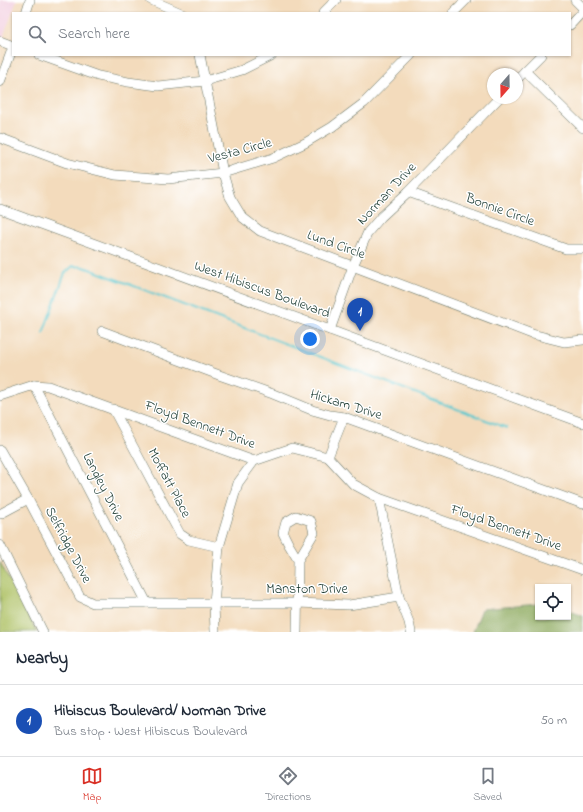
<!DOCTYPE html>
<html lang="en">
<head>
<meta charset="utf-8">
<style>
  :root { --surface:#fff; --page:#f2f2f3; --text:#1f2937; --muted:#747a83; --line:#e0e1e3; --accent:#d93025 }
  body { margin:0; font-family:"Indie Flower",sans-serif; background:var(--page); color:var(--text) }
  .controls { position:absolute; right:12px; bottom:12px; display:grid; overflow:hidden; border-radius:0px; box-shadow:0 1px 3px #0004 }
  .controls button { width:36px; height:36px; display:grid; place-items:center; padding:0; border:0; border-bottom:1px solid var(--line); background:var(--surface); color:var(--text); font:20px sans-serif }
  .compass { position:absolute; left:487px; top:68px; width:36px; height:36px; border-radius:50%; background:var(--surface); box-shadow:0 1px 3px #0004; rotate:200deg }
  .you { position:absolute; left:310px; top:339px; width:14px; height:14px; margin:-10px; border:3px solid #fff; border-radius:50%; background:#1a73e8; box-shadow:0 0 0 6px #1a73e833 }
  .badge { display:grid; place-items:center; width:26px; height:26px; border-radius:50%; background:var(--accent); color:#fff; font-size:13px; font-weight:700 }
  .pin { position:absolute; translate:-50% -33px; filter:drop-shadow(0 1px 2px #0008) }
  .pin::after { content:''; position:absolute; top:21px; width:14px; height:12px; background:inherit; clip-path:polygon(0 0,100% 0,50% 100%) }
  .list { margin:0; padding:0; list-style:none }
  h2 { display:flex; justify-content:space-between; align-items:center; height:52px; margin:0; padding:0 16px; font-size:17px }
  h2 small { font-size:13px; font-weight:400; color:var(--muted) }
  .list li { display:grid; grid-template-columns:26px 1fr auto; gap:12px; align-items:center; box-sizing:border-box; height:72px; padding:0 16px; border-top:1px solid var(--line) }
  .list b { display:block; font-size:15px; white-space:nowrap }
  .list p { margin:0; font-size:13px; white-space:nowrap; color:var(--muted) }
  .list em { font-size:13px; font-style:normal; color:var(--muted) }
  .icon { flex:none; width:22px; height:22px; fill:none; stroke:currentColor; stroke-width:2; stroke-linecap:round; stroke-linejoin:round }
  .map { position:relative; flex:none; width:583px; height:632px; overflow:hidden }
  .search { position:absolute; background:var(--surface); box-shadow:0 1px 3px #0004; left:12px; right:12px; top:12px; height:44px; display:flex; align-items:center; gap:10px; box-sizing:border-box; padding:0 14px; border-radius:0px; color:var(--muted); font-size:15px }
  .sheet { height:124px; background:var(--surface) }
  nav { display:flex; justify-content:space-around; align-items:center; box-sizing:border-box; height:56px; border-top:1px solid var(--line); background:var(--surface); font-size:11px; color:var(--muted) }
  nav a { display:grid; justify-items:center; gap:2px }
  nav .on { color:var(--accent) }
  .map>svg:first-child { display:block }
</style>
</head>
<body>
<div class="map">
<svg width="583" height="632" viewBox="0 0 583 632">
  <rect width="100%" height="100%" fill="#fff"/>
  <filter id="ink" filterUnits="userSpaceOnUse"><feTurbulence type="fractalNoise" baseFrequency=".025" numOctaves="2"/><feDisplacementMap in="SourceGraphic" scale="8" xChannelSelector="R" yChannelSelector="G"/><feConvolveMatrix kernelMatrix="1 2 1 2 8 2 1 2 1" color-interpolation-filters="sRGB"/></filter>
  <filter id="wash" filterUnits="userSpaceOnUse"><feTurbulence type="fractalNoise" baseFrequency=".012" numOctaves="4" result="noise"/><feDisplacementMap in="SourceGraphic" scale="16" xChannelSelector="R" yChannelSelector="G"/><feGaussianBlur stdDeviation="0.9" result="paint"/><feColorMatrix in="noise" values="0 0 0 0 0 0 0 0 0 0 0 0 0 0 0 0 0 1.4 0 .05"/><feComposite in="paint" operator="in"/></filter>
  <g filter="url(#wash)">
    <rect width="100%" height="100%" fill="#f3dbbc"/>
    <polygon fill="#f3cfe0" points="0,0 17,0 3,38 0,37"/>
    <polygon fill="#aec165" stroke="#667f4c" points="0,562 37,632 0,632"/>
    <polygon fill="#8aa75a" stroke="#547247" points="538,604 538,617 568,617 568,610 583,616 583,632 473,632 482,609"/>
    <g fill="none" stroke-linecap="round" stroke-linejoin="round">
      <polyline stroke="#5ac8cf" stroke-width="2" points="43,333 65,273 73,266 84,267 507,428"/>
    </g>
  </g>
  <g filter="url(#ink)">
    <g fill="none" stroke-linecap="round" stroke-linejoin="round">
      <g stroke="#697464" stroke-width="10">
        <g id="minor">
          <polyline points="151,0 181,13"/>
          <polyline points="575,0 583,8"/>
          <polyline points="26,13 30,0"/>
          <polyline points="323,13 336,0"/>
          <polyline points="453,13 466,0"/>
          <polyline points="570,25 583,11"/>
          <polyline points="0,41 13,46"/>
          <polyline points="39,55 98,76 128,82 158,86 205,81 242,70 272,55"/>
          <polyline points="200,55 223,173 230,197 242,217 260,231 532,334 564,342 583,340"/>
          <polyline points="525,71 583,128"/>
          <polyline points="517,79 541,55"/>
          <polyline points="0,82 13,47"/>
          <polyline points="0,138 67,163 115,175 168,179 223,173 273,158 305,143 332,127 364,103 411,55"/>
          <polyline points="408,192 566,249 583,249"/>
          <polyline points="0,209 583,423"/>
          <polyline points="330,330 353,266 368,232 381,217 408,192 499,98"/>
          <polyline points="102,331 219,375 273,394 312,410 330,415 344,417 583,504"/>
          <polyline points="34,385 147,603"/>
          <polyline points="0,396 34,385 48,386 254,461 292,448 328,457 353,484 379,498 583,570"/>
          <polyline points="113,409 180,534 189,540 219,547"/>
          <polyline points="0,450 28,499 80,597 93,603 297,603 349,605 399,597"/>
          <polyline points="328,457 344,417"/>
          <polyline points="379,498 399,597 409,622 411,632"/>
          <polyline points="0,514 28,499"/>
          <polyline points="0,545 43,632"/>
          <polyline points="215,632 214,603 219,547 238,483 254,461"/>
          <polyline points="297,632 298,560 314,533 311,521 296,516 286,522 283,533 289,545 298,560"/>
        </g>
      </g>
      <use href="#minor" stroke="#fff" stroke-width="9"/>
    </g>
  </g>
  <g text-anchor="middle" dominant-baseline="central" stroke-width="3" stroke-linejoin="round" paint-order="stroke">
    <g font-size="14" fill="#1f3d34" stroke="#fff">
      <text transform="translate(240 151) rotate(-15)">Vesta Circle</text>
      <text transform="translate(387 194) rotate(-47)">Norman Drive</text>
      <text transform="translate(500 210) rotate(20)">Bonnie Circle</text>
      <text transform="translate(336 245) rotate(20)">Lund Circle</text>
      <text transform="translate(262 290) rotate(20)">West Hibiscus Boulevard</text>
      <text transform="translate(346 405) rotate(17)">Hickam Drive</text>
      <text transform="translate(200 425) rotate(20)">Floyd Bennett Drive</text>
      <text transform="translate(169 483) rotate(62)">Moffatt Place</text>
      <text transform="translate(103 487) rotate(63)">Langley Drive</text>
      <text transform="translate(506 528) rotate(19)">Floyd Bennett Drive</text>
      <text transform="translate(68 545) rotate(62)">Selfridge Drive</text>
      <text x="307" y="589">Manston Drive</text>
    </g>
  </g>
</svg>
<div class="controls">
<button><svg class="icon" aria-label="locate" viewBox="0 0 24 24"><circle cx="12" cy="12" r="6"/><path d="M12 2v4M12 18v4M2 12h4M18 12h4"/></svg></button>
</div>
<svg class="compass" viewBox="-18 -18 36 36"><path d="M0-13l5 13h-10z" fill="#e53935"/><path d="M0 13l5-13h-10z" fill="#747a83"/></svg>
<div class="you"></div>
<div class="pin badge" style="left:360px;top:331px;background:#1a4fb4">1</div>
<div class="search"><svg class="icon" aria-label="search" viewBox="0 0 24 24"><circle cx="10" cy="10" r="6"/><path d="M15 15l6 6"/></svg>Search here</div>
</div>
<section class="sheet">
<h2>Nearby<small></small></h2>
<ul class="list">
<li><span class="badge" style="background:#1a4fb4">1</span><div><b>Hibiscus Boulevard/ Norman Drive</b><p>Bus stop · West Hibiscus Boulevard</p></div><em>50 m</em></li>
</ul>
</section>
<nav>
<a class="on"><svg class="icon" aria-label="map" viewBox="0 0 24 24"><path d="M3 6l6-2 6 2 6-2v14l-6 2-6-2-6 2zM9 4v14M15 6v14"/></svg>Map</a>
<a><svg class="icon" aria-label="directions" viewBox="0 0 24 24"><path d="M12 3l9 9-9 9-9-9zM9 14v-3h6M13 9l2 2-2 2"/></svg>Directions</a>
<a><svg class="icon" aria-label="saved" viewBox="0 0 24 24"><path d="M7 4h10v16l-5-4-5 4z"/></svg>Saved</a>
</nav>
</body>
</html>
